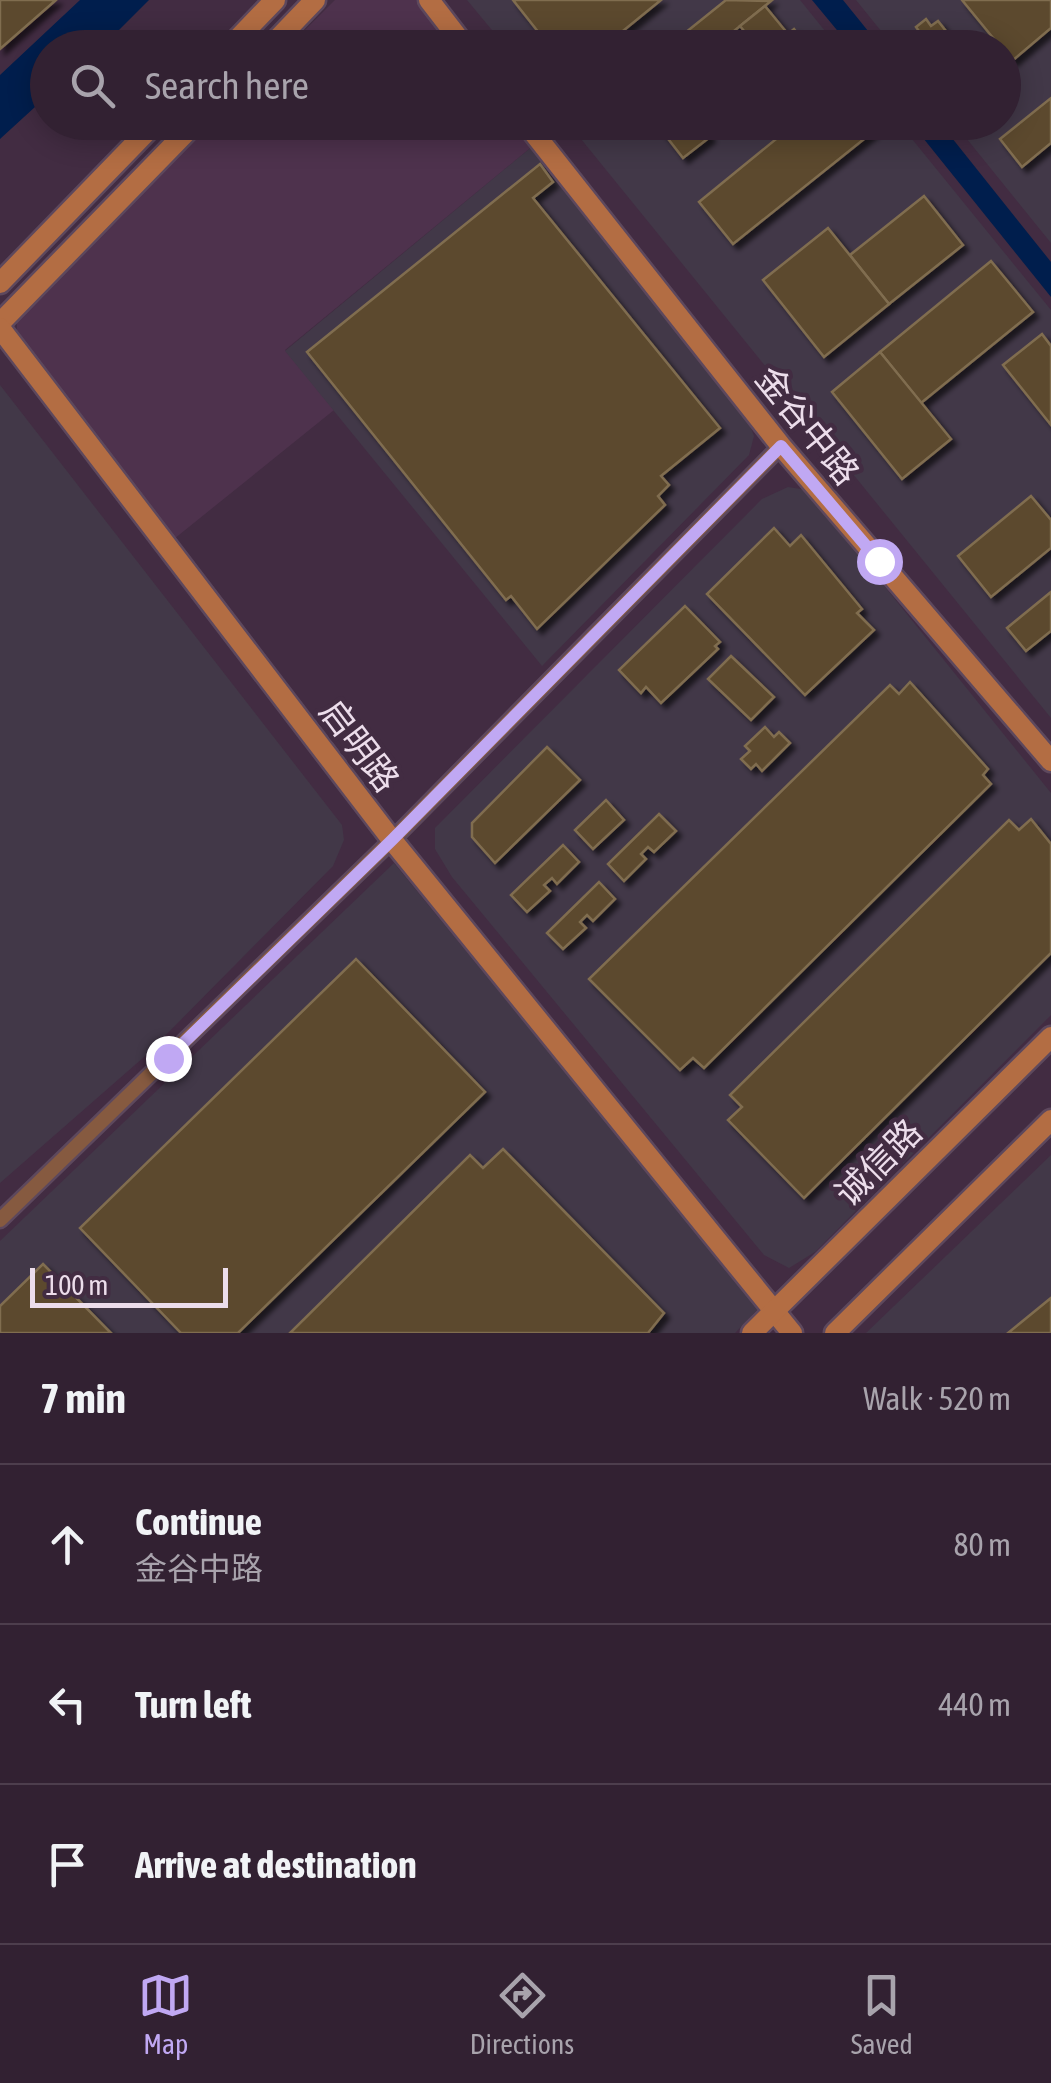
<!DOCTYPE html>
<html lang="en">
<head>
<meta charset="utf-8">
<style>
  :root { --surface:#322132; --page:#3d2e3e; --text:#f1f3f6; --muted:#a8a3ac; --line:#4d3e4d; --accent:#c0a8f3 }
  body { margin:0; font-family:"Asap Condensed","Noto Sans SC",sans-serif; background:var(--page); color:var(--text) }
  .scale { position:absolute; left:30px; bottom:25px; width:198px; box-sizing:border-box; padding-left:10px; border:5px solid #ecddeb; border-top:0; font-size:28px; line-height:35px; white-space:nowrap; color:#ecddeb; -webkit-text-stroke:8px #422c42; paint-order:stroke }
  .stop { position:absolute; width:30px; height:30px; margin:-22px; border:8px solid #c0a8f3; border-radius:50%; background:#fff }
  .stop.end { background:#c0a8f3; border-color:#fff; box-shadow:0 2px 10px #0008 }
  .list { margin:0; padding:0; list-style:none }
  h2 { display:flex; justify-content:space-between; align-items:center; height:130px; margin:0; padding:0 40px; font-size:42px }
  h2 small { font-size:32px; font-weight:400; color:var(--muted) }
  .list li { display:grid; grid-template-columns:65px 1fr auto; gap:30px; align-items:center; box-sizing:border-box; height:160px; padding:0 40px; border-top:2px solid var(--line) }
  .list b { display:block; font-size:38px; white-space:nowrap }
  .list p { margin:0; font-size:32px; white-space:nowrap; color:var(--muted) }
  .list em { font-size:32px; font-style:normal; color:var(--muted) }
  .icon { flex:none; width:55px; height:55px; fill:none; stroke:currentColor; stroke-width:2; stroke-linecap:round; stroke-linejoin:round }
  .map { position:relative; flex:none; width:1051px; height:1333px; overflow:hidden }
  .search { position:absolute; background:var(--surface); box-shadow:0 5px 25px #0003; left:30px; right:30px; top:30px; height:110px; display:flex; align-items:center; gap:25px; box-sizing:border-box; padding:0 35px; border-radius:55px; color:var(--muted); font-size:38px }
  .sheet { height:610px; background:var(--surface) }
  nav { display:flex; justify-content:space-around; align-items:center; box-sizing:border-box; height:140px; border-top:2px solid var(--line); background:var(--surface); font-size:28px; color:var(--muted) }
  nav a { display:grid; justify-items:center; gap:5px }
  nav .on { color:var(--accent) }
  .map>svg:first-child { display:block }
</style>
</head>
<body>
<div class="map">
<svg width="1051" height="1333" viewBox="0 0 1051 1333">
  <defs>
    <filter id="shadow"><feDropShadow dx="5" dy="5" stdDeviation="2.5" flood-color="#0009"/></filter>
  </defs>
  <rect width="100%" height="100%" fill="#422c42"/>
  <g fill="#4e324d">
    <polygon points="335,0 418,0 456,47 287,48"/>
    <polygon points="212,123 516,123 534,145 285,350 334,410 174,539 17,332 17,317"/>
  </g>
  <g fill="#423848">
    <polygon points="467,0 800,0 838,47 506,47"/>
    <polygon points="856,0 1051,0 1051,243 954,123 1004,122 1004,48 894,47"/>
    <polygon points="568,123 899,123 1051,310 1051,718"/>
    <polygon points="534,145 746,415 754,436 749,455 542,666 285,351"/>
    <polygon points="0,385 342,825 344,840 333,866 144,1057 0,1183"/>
    <polygon points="788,487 807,490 1051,793 1051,1015 815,1252 789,1268 764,1255 452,877 435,849 435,828 762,499"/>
    <polygon points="394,863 759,1308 735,1333 0,1333 0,1241"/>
    <polygon points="1051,1155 1051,1333 866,1333"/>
  </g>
  <g fill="#001e4d">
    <polygon points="80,0 149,0 102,47 48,48 47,96 0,139 0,75"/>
    <polygon points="812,0 843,0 881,47 851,47"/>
    <polygon points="911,123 940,123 1051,262 1051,297"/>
  </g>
  <g fill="#5b492d" stroke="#806d50" stroke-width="2.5" filter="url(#shadow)">
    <polygon points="0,0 56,0 0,49"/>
    <polygon points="513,0 661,0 602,48 551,48"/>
    <polygon points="726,0 771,1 713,48 680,48 675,41"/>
    <polygon points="962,0 1051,0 1051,28 1012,61"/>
    <polygon points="765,6 788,34 771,48 758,48 740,26"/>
    <polygon points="926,19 931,26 938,21 950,36 945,40 948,48 918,48 912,40 921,34 916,27"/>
    <polygon points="794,29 808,48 771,48 788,34"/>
    <polygon points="1051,98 1051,143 1022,167 1000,139"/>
    <polygon points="655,122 699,122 710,137 683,158"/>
    <polygon points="797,122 867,122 874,131 733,244 699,202"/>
    <polygon points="540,164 553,182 533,198 720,428 661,476 669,485 658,496 665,505 537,629 511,596 506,600 307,352"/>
    <polygon points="924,196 963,245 889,304 850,255"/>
    <polygon points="828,228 889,304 824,357 763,280"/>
    <polygon points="991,261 1033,312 921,403 880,352"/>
    <polygon points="1042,334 1051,346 1051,425 1003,365"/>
    <polygon points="880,352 951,439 902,479 832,392"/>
    <polygon points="1031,496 1051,520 1051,548 991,597 958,556"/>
    <polygon points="774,528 790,546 801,535 862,609 857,613 874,630 805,695 707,594"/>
    <polygon points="1051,592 1051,631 1026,651 1007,628"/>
    <polygon points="685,606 720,642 715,646 718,649 661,703 646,687 641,693 619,670"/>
    <polygon points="731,656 774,697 751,720 708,679"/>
    <polygon points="910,682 988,769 983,775 991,784 704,1068 693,1058 680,1070 589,979 890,685 899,694"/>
    <polygon points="765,727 774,737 779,732 790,743 762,771 756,764 751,769 741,759 750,751 745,746"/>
    <polygon points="547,747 580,780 495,863 472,837 472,823"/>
    <polygon points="606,800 624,820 593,849 575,830"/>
    <polygon points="659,814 676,831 654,852 648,847 641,854 646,859 624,881 608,864"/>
    <polygon points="1031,819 1051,844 1051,953 804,1198 728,1120 742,1107 730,1095 1009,820 1019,830"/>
    <polygon points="563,845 579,862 557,884 552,878 544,885 550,891 527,912 511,895"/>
    <polygon points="599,882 615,899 593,921 587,915 580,922 586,928 563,949 547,933"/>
    <polygon points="356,959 485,1092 238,1333 181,1333 80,1228"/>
    <polygon points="503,1149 664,1313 648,1333 290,1333 470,1155 483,1168"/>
    <polygon points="43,1264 111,1333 0,1333 0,1306"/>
    <polygon points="1051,1298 1051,1333 1008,1333"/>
  </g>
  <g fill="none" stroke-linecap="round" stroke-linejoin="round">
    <g stroke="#5d485d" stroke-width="19">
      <polyline id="street" points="0,1220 392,840 781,446"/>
    </g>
    <g stroke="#5d485d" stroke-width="25">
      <g id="secondary">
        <polyline points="429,0 466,48"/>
        <polyline points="229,48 275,0"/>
        <polyline points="269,48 315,0"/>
        <polyline points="525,122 781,446 1051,761"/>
        <polyline points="0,283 156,122"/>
        <polyline points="0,323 196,122"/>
        <polyline points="0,328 392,840 792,1333"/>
        <polyline points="752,1333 1051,1037"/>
        <polyline points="835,1333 1051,1120"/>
      </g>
    </g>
    <use href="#street" stroke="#865a40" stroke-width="14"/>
    <use href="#secondary" stroke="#b36d43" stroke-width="20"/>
  </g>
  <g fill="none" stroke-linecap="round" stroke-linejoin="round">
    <polyline stroke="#c0a8f3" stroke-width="12" points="168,1058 392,840 781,446 879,561"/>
  </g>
  <g text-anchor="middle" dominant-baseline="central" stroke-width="9" stroke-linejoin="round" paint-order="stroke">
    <g font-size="35" fill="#ecddeb" stroke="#422c42">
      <text transform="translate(808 425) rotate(51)">金谷中路</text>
      <text transform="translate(360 745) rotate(53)">启明路</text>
      <text transform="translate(878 1162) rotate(-45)">诚信路</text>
    </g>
  </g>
</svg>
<div class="scale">100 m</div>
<div class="stop" style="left:879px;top:561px"></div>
<div class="stop end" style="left:168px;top:1058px"></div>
<div class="search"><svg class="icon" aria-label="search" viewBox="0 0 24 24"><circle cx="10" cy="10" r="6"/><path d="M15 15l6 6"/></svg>Search here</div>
</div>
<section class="sheet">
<h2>7 min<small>Walk · 520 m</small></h2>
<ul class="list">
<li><svg class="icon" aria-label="ahead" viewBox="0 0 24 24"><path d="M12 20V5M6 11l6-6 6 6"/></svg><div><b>Continue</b><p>金谷中路</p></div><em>80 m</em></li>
<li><svg class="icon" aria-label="left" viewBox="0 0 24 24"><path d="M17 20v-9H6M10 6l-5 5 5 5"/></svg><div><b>Turn left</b></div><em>440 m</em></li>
<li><svg class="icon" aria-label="arrive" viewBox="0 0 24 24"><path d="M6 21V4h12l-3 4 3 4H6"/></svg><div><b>Arrive at destination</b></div></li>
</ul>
</section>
<nav>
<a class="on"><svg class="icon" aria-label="map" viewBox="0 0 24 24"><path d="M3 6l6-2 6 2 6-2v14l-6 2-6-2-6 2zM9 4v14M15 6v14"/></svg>Map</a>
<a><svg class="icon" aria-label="directions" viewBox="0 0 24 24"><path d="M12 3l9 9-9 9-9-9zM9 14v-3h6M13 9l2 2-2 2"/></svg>Directions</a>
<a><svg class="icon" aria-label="saved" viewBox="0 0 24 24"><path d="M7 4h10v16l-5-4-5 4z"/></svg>Saved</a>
</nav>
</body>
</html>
